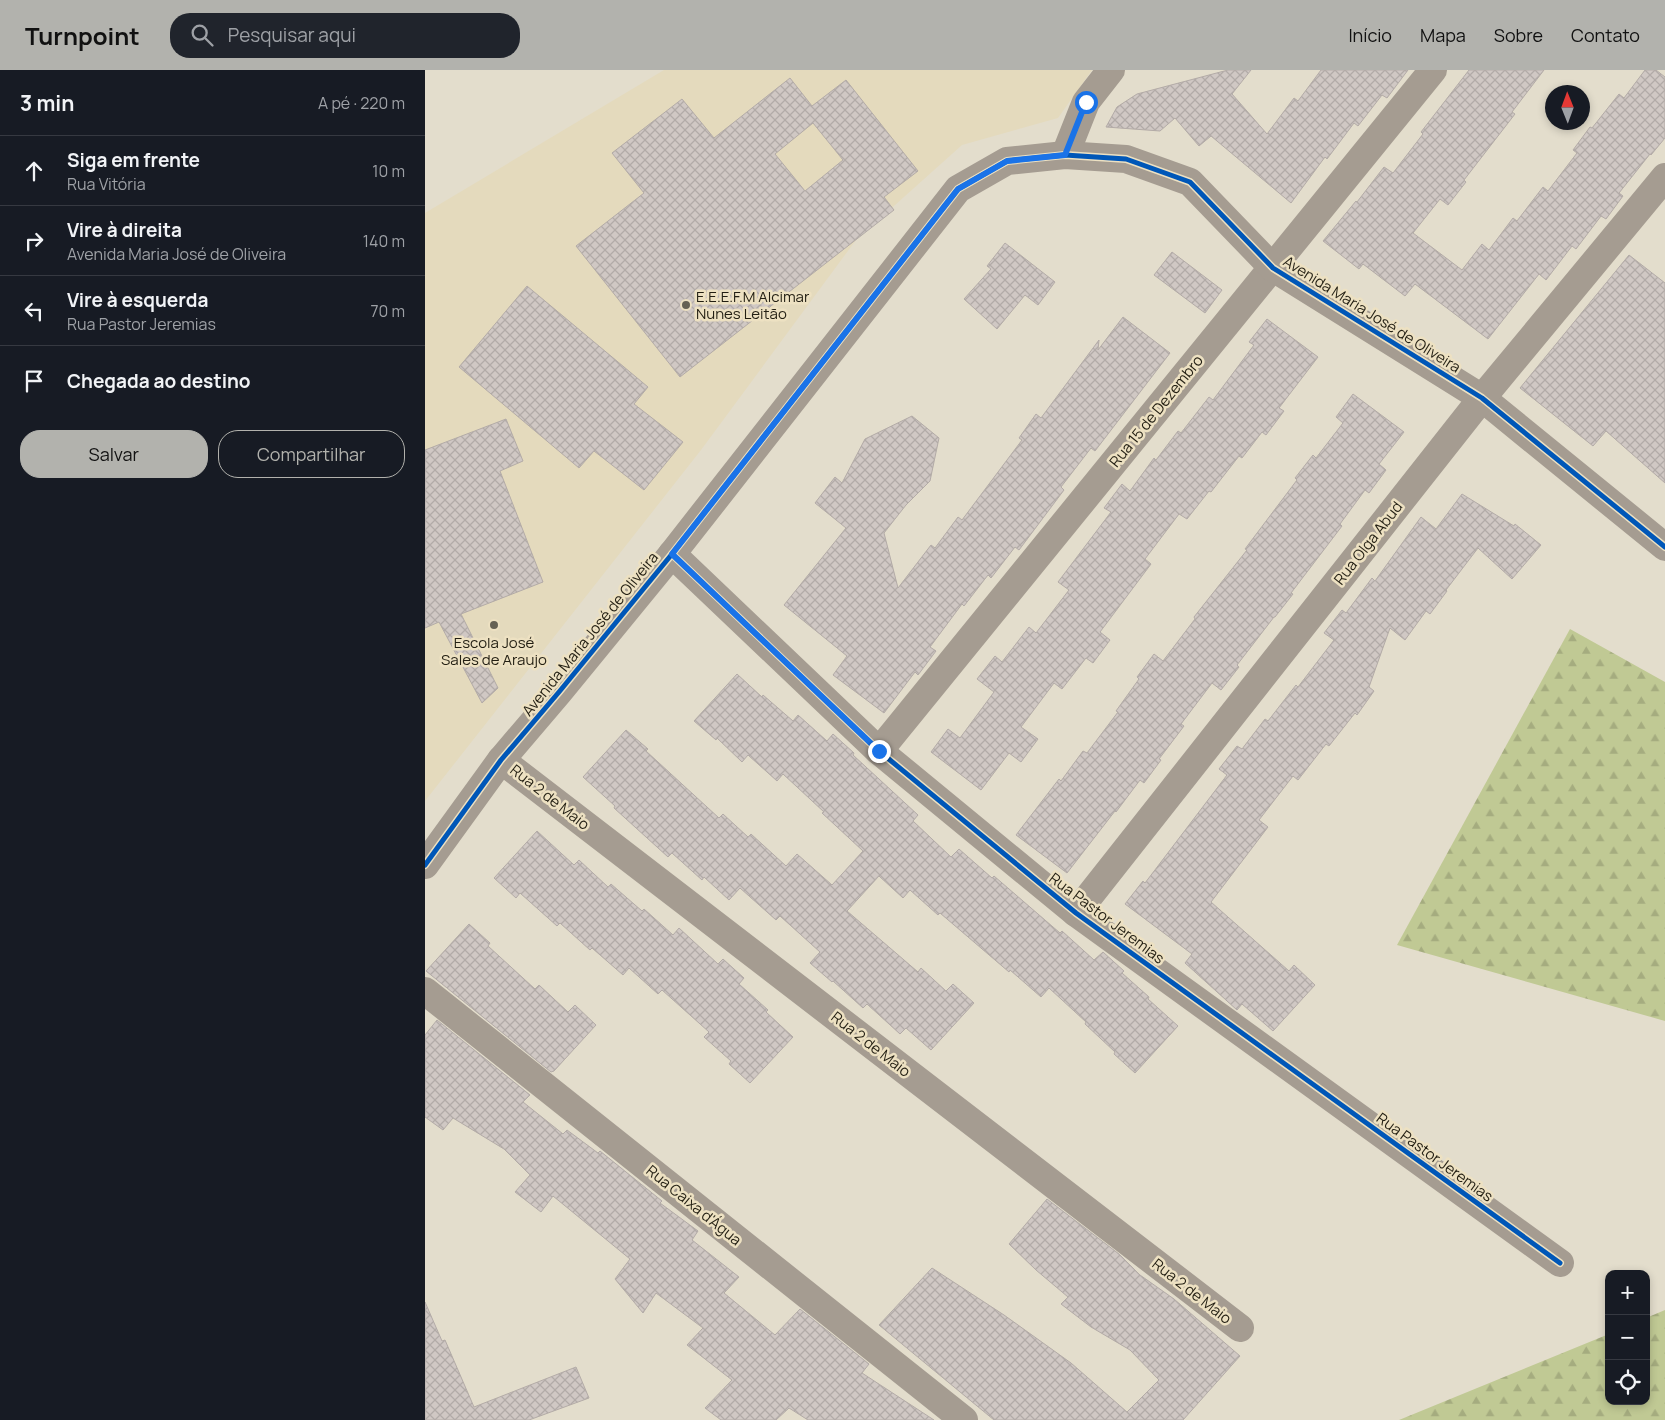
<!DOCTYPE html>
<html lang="pt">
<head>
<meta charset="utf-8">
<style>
  :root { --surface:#171b24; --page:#20242c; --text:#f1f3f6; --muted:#9ea1a6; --line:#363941; --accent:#b2b2ad }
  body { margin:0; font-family:Manrope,sans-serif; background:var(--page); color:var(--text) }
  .controls { position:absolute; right:15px; bottom:15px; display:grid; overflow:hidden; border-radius:10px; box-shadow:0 2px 8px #0003 }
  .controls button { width:45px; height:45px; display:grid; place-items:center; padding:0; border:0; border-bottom:1px solid var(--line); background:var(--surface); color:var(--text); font:25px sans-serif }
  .compass { position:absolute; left:1120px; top:15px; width:45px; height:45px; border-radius:50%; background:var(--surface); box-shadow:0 2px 8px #0003; rotate:359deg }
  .stop { position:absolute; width:15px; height:15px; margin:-11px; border:4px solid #1a73e8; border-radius:50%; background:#fff }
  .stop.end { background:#1a73e8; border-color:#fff; box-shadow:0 1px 5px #0008 }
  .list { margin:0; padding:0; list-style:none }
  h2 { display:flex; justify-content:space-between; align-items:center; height:65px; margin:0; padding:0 20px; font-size:21px }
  h2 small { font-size:16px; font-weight:400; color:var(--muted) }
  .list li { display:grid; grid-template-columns:32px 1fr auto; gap:15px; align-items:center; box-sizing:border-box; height:70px; padding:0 20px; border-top:1px solid var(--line) }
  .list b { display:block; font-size:19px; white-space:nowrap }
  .list p { margin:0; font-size:16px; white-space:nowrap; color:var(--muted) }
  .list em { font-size:16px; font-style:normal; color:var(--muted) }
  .actions { display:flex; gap:10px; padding:15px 20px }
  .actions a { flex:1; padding:11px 0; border:1px solid var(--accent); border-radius:20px; text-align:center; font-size:18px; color:var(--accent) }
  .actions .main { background:var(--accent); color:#111 }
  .icon { flex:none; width:28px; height:28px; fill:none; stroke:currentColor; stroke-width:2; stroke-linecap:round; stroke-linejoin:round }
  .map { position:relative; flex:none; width:1240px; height:1350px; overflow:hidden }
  header { display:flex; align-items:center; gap:30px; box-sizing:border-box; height:70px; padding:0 25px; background:var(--accent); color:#111 }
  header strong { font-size:24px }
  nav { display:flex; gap:28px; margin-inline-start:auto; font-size:18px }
  .search { width:350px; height:45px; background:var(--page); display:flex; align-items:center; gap:12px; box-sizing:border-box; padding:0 18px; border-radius:20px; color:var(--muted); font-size:19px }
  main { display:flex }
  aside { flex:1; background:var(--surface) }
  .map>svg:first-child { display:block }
</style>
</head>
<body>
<header>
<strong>Turnpoint</strong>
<div class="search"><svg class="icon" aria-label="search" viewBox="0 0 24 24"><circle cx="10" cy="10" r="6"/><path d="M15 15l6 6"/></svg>Pesquisar aqui</div>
<nav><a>Início</a><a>Mapa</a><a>Sobre</a><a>Contato</a></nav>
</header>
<main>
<aside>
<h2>3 min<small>A pé · 220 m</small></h2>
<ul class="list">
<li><svg class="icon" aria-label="ahead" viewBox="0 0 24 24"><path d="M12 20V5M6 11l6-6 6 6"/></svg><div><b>Siga em frente</b><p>Rua Vitória</p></div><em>10 m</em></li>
<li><svg class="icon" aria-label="right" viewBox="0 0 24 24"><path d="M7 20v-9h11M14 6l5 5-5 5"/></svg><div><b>Vire à direita</b><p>Avenida Maria José de Oliveira</p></div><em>140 m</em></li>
<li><svg class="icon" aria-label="left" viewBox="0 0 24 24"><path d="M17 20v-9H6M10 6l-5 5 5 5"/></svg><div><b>Vire à esquerda</b><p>Rua Pastor Jeremias</p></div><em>70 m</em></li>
<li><svg class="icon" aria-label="arrive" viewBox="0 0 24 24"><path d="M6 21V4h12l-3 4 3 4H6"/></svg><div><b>Chegada ao destino</b></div></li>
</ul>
<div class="actions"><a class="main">Salvar</a><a>Compartilhar</a></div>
</aside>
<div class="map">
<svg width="1240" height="1350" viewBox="0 0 1240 1350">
  <defs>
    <pattern id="forest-firs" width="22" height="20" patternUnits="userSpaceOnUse" patternTransform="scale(1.25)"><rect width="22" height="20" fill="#c0c994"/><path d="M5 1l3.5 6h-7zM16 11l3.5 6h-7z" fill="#a5ac7f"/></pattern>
    <pattern id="building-cross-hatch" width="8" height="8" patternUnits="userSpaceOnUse" patternTransform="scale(1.25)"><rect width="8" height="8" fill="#d0c8c4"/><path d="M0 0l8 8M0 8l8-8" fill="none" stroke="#b2aba8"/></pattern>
  </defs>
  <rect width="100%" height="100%" fill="#e3ddcc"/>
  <polygon fill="#e4dabd" points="239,0 667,0 633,48 537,75 431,170 276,380 0,731 0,143"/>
  <g fill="url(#forest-firs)">
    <polygon points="1145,559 1240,612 1240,951 972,875"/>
    <polygon points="1240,1240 1240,1350 974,1350 1184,1264 1184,1331 1221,1331 1221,1248"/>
  </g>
  <g fill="url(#building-cross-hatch)" stroke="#b3aba7" fill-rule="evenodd">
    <polygon points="803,0 826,0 807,24 842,64 869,28 873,31 896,0 983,0 962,28 957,25 933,56 929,53 902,89 900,87 866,133 786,66 774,76 750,48 735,61 681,57 692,37 712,24"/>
    <polygon points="1044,0 1119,0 1087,42 1090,44 1039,110 1041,112 1023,135 1015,129 988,163 1037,200 1057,174 1064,180 1088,148 1092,151 1118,117 1123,121 1152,83 1148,80 1165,57 1167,58 1194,24 1199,28 1220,0 1231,0 1240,7 1240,68 1226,85 1225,84 1194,123 1198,126 1181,149 1176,146 1151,179 1147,176 1121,210 1114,204 1063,269 990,214 980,226 938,194 934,199 898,171 931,131 932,132 959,97 968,103 998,64 996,62"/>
    <path d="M365 8 387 36 421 10 493 101 459 127 469 140 255 307 151 176 219 123 187 83 257 29 289 68ZM388 53 418 90 380 121 350 84Z"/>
    <polygon points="580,173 630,212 613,235 600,225 572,259 539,229 566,199 562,196"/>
    <polygon points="747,182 797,220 780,243 729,205"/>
    <polygon points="1204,185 1240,213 1240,413 1181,361 1168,376 1095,318"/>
    <polygon points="102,216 223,317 209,334 258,372 219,420 169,381 154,398 34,297"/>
    <polygon points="698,247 745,283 670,381 666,378 636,417 639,420 594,480 590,477 566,508 563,505 539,536 537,534 505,577 511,581 493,605 490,602 459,643 408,605 422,586 359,535 421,458 390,433 410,407 417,413 440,369 487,346 514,368 505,411 481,435 459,463 473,518 506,475 510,478 533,447 537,450 597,370 594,368 611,344 616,348 674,270 673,280"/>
    <polygon points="842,249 893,287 854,338 859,341 841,365 837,362 817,388 814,386 786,422 784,421 762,449 754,444 720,489 726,494 675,562 685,570 668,593 661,588 637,619 629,613 596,657 613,669 596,692 584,683 556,720 506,682 523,659 535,668 569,622 552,609 570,586 577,592 604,557 611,563 644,520 633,512 686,442 679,438 697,414 705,421 729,388 731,390 753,361 756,363 784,327 788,330 829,275 824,272"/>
    <polygon points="928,324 979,362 954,394 961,400 944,423 940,420 915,454 917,456 866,523 868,524 850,547 849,547 812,595 814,597 796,620 787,613 756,654 759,656 734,689 736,690 719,713 715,710 691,742 690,741 642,803 591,765 634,709 636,711 658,681 662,683 693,642 691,641 714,609 712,607 729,584 738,591 770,549 769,547 822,480 820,479 872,410 870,408 888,385 891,388 918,353 911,347"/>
    <polygon points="81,349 98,391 75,401 118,512 36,544 73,618 57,633 14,552 0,558 0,380"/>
    <polygon points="1037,424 1089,456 1090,454 1116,475 1087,509 1053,478 1021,520 1022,521 1005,544 1001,541 980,570 965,558 944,617 949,621 932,645 930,643 904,676 901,674 873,710 868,706 834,750 843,757 786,832 864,901 869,895 890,915 848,961 817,934 812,940 760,893 767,884 700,834 718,811 720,813 802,705 794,699 812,676 817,679 840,649 843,651 871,615 873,617 909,570 899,563 917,540 921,543 947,508 950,511 996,447 1011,459"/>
    <polygon points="312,604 337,627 338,625 368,651 373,645 402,671 408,664 429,683 428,685 493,745 488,751 526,787 534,779 567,808 569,806 635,863 637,861 669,890 678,882 699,901 697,903 724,927 723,929 753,956 710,1003 689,984 690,982 660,954 661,952 624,918 616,927 585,900 584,902 515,843 513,845 485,820 478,828 454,806 422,841 493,902 496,898 521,921 528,914 549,933 506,980 481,958 475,964 442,934 438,938 408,911 407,912 385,893 395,882 355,846 351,850 315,818 304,830 279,807 277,810 247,783 243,787 189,738 190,736 158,707 201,660 223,679 221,681 294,748 298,744 323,767 326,764 361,796 372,784 407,815 438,781 397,743 399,742 358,704 352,711 323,685 317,692 292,668 291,670 269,651"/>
    <polygon points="112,761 149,795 154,790 183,817 186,814 217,841 219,839 248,865 254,858 293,894 298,889 319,908 314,914 343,940 341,942 368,967 325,1013 304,994 306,991 279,967 284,962 237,920 233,924 204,898 198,905 167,878 165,880 135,853 132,856 95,823 91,828 69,808"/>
    <polygon points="44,854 65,873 63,876 110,919 114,915 143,942 150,935 171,955 129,1001 126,1002 1,901"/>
    <polygon points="12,950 105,1025 98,1032 138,1064 142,1060 173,1083 175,1081 237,1131 235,1133 273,1161 267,1170 314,1207 299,1223 350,1265 375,1239 444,1294 437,1303 509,1350 383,1350 364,1338 351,1350 296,1350 280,1338 307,1310 262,1275 278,1258 231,1223 218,1243 190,1209 205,1189 128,1126 116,1142 90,1122 105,1105 79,1079 28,1048 18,1060 0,1047 0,965"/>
    <polygon points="622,1129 694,1184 715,1205 749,1229 815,1286 758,1350 569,1350 454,1255 507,1198 579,1245 646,1293 702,1342 734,1310 705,1280 666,1257 636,1234 643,1227 611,1200 584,1174"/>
    <polygon points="0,1232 17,1271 20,1270 49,1337 151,1297 164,1328 104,1350 0,1350"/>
  </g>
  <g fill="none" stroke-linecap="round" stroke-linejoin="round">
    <g stroke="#a59c91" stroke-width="28">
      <polyline points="640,85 661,32 686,0"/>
      <polyline points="247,484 454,681 651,843 1135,1193"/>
      <polyline points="454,681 1008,0"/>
      <polyline points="76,690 815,1258"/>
      <polyline points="0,795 76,690 134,622 247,484 533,119 582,91 640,85 701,89 765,112 848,198 1057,328 1240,477"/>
      <polyline points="651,843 1057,328 1240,107"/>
      <polyline points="0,921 539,1350"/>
    </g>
    <g stroke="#ede1c2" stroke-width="8">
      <g id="cycleway">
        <polyline points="247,484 454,681 651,843 1135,1193"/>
        <polyline points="0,795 76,690 134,622 247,484 533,119 582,91 640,85 701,89 765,112 848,198 1057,328 1240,477"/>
      </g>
    </g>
    <use href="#cycleway" stroke="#0057b8" stroke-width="5"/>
  </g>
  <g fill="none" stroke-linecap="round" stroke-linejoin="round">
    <polyline stroke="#1a73e8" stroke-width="6" points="454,681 247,484 533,119 582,91 640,85 661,32"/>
  </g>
  <g fill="#666254" stroke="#ede1c2" stroke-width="2">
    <circle cx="261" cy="235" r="5"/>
    <circle cx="69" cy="555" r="5"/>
  </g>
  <g text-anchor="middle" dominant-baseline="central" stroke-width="5" stroke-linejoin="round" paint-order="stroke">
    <g font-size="15" fill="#231f13" stroke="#ede1c2" text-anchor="start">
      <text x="271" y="226">E.E.E.F.M Alcimar<tspan x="271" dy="17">Nunes Leitão</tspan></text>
      <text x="69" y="572" text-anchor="middle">Escola José<tspan x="69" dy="17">Sales de Araujo</tspan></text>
    </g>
    <g font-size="15" fill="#231f13" stroke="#ede1c2">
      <text transform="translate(947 244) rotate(32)">Avenida Maria José de Oliveira</text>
      <text transform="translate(731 341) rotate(-51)">Rua 15 de Dezembro</text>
      <text transform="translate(943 473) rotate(-52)">Rua Olga Abud</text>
      <text transform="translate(165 564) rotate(-51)">Avenida Maria José de Oliveira</text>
      <text transform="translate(125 727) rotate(38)">Rua 2 de Maio</text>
      <text transform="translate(682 848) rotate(37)">Rua Pastor Jeremias</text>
      <text transform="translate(446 974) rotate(38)">Rua 2 de Maio</text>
      <text transform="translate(1010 1087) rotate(36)">Rua Pastor Jeremias</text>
      <text transform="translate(269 1135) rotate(39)">Rua Caixa d'Água</text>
      <text transform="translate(767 1221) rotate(38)">Rua 2 de Maio</text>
    </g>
  </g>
</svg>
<div class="controls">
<button>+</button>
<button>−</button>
<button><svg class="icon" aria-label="locate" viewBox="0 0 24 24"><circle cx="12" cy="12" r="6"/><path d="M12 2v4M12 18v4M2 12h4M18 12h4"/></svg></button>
</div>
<svg class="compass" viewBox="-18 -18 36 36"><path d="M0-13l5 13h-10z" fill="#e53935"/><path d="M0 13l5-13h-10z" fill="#9ea1a6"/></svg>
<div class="stop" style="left:661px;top:32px"></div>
<div class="stop end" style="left:454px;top:681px"></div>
</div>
</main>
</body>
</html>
